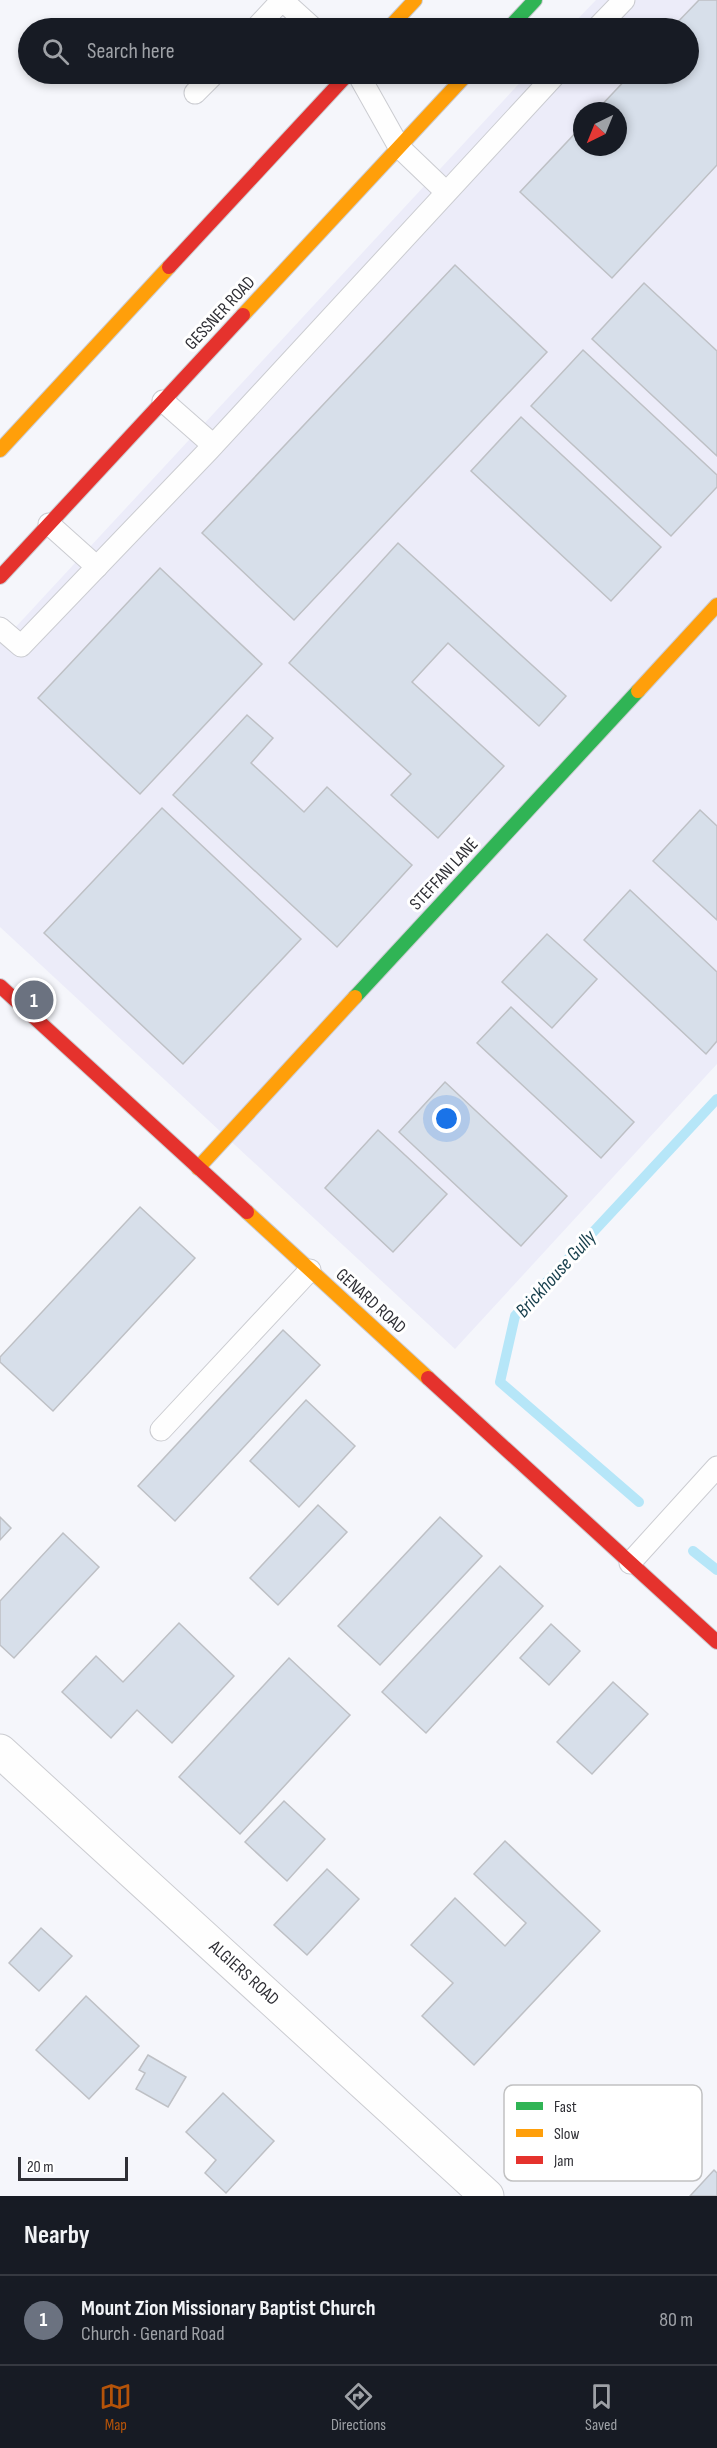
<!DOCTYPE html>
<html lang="en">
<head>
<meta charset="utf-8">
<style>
  :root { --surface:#171b24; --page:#20242c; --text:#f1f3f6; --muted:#9ea1a6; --line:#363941; --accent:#b45309 }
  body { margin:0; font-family:"Sofia Sans Condensed",sans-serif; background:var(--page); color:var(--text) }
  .compass { position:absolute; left:573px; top:102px; width:54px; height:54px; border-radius:50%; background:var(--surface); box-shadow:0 3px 9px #0003; rotate:223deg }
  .scale { position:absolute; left:18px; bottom:15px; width:110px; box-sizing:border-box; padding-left:6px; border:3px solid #2f2f35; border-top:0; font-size:16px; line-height:21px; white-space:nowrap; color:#2f2f35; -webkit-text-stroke:4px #fff; paint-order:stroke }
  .you { position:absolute; left:447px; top:1119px; width:21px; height:21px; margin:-15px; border:4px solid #fff; border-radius:50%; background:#1a73e8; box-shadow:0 0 0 9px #1a73e833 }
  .badge { display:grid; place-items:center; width:39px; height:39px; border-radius:50%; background:var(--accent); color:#fff; font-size:20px; font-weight:700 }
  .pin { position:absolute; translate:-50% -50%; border:3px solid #fff; box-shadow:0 2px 6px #0006 }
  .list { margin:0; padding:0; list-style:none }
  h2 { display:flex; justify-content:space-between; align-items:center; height:78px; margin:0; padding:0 24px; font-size:26px }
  h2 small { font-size:20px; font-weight:400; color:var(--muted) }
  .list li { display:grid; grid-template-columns:39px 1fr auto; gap:18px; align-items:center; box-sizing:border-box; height:90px; padding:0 24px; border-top:2px solid var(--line) }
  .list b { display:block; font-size:22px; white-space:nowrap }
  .list p { margin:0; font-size:20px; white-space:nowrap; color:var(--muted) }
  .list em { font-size:20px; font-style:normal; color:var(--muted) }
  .icon { flex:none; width:33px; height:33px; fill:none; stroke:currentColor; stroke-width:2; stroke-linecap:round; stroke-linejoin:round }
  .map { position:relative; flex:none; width:717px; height:2196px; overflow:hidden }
  .search { position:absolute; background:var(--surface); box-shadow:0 3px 9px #0003; left:18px; right:18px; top:18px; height:66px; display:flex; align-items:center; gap:15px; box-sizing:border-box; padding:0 21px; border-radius:33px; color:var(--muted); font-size:22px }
  .sheet { height:168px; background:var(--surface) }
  nav { display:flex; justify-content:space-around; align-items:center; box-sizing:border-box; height:84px; border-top:2px solid var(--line); background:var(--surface); font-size:16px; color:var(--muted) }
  nav a { display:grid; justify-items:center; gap:3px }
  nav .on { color:var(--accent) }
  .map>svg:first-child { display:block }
</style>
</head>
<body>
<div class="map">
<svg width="717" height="2196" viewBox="0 0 717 2196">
  <rect width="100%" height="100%" fill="#f5f6fb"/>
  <path fill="#ececf9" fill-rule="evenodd" d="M596 0H717V1064L455 1349 0 927V644L528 74H688V28H569ZM582 111H618V147H582Z"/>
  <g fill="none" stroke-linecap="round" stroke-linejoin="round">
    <g stroke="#b6e6f8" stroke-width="10">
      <polyline points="639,1502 500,1382 515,1316 717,1099"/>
      <polyline points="693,1551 717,1570"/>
    </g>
  </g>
  <g fill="#d7dfea" stroke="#bec0c5" stroke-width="1.5">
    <polygon points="699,0 717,0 717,165 612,278 520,192 582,126 582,147 618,147 618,111 596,111 631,74 688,74 688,28 672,28"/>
    <polygon points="455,265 547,352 294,620 202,533"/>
    <polygon points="644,283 717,351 717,456 592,339"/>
    <polygon points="583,350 717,475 717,487 671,536 531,406"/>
    <polygon points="521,417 661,547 611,601 471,471"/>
    <polygon points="398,543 566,696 539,726 448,643 412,682 504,766 438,838 391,795 411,774 289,663"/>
    <polygon points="160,568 262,664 140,794 38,698"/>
    <polygon points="247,715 273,738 251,763 304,812 327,787 412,865 337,947 173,795"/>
    <polygon points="162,808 301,939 183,1064 44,933"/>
    <polygon points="700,810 717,826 717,920 653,861"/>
    <polygon points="630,890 717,972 717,1041 706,1054 584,940"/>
    <polygon points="547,934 597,979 552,1028 502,982"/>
    <polygon points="511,1007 634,1122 601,1158 477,1043"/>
    <polygon points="445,1082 567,1196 521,1246 399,1132"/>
    <polygon points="378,1130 447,1194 393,1252 325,1188"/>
    <polygon points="140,1207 195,1258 53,1411 0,1362 0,1357"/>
    <polygon points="283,1330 320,1365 175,1521 138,1486"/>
    <polygon points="306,1400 355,1446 299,1507 250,1461"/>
    <polygon points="318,1505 347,1532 278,1605 250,1578"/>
    <polygon points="0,1517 11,1528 0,1540"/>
    <polygon points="440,1517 482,1556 380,1665 338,1626"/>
    <polygon points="63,1533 99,1567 14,1658 0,1645 0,1601"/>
    <polygon points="500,1566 543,1606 426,1733 382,1692"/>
    <polygon points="179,1623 234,1676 172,1743 137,1710 111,1738 62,1692 96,1656 123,1682"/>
    <polygon points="551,1624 580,1651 549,1685 520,1658"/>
    <polygon points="289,1658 350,1715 240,1834 179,1777"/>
    <polygon points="613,1682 648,1714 592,1774 557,1742"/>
    <polygon points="284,1801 325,1839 287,1881 245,1842"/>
    <polygon points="505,1841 600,1931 474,2065 422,2016 453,1983 411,1945 455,1898 505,1946 526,1923 474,1874"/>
    <polygon points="327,1869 359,1899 307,1955 274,1925"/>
    <polygon points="41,1928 72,1956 39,1991 9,1963"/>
    <polygon points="86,1996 139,2046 89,2099 36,2050"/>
    <polygon points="148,2055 186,2077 168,2107 136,2089 145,2073 139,2070"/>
    <polygon points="223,2093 274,2141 226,2193 205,2173 216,2160 186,2132"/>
    <polygon points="714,2170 717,2173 717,2196 690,2196"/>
  </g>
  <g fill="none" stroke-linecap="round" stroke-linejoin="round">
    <g stroke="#cbccd1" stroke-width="23">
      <g id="lane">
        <polyline points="256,28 282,0 313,28"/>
        <polyline points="597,28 624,0"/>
        <polyline points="358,74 399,147 446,192"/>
        <polyline points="195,93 214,74"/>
        <polyline points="163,401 213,445"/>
        <polyline points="49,524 97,567"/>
        <polyline points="0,628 21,646 208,451 556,74"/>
        <polyline points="161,1430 310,1270"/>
        <polyline points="630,1563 717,1467"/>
      </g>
    </g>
    <g stroke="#cbccd1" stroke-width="35">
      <polyline id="street" points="0,1751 487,2196"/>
    </g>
    <g stroke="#cbccd1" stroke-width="16">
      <g id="fast">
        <polyline points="509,28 535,0"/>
        <polyline points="355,997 638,691"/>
      </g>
    </g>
    <g stroke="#cbccd1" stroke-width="16">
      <g id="slow">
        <polyline points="389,28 415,0"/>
        <polyline points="243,315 467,74"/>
        <polyline points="0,450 169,267"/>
        <polyline points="638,691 717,605"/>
        <polyline points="198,1168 355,997"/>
        <polyline points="247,1212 428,1378"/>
      </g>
    </g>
    <g stroke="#cbccd1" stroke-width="16">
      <g id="jam">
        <polyline points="169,267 348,74"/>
        <polyline points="0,577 243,315"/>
        <polyline points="0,986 247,1212"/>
        <polyline points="428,1378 717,1642"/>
      </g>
    </g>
    <use href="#lane" stroke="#fefefe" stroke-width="21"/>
    <use href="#street" stroke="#fefefe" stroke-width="33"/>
    <use href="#fast" stroke="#30b455" stroke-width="14"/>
    <use href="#slow" stroke="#ff9f0a" stroke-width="14"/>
    <use href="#jam" stroke="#e5322d" stroke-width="14"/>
  </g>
  <g text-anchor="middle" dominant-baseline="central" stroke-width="6" stroke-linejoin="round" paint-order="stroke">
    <g font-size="18" fill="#2f2f35" stroke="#fff">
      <text transform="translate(220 313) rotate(-47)">GESSNER ROAD</text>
      <text transform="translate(444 874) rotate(-47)">STEFFANI LANE</text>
      <text transform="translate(371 1301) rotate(42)">GENARD ROAD</text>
      <text transform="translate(244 1973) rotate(42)">ALGIERS ROAD</text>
    </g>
    <g font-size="20" font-style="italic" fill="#173f4c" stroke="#fff">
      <text transform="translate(556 1274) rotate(-48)">Brickhouse Gully</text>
    </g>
  </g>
  <rect x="504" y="2085" width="198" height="96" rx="9" fill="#fff" stroke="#c1c1c2" stroke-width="1.5"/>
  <rect x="516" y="2102" width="27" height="8" fill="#30b455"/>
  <rect x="516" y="2129" width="27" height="8" fill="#ff9f0a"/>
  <rect x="516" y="2156" width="27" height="8" fill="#e5322d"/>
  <g font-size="16" fill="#2f2f35">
    <text x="554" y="2112">Fast</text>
    <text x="554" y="2139">Slow</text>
    <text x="554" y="2166">Jam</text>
  </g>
</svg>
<svg class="compass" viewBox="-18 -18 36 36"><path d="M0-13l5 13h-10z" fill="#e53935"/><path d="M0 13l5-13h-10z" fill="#9ea1a6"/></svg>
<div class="scale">20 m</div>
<div class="you"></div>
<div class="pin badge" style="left:34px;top:1000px;background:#6b7280">1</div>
<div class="search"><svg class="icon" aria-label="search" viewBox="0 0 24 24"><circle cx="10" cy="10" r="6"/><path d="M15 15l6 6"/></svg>Search here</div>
</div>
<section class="sheet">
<h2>Nearby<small></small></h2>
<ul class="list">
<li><span class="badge" style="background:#6b7280">1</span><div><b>Mount Zion Missionary Baptist Church</b><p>Church · Genard Road</p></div><em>80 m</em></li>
</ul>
</section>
<nav>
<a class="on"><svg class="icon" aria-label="map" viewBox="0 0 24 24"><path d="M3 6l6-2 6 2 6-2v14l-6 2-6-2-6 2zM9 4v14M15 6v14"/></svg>Map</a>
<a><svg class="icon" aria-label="directions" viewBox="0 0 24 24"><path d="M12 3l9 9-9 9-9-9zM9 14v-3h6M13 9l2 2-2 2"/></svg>Directions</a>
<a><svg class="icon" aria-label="saved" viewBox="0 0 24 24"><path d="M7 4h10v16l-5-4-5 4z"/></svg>Saved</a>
</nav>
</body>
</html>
